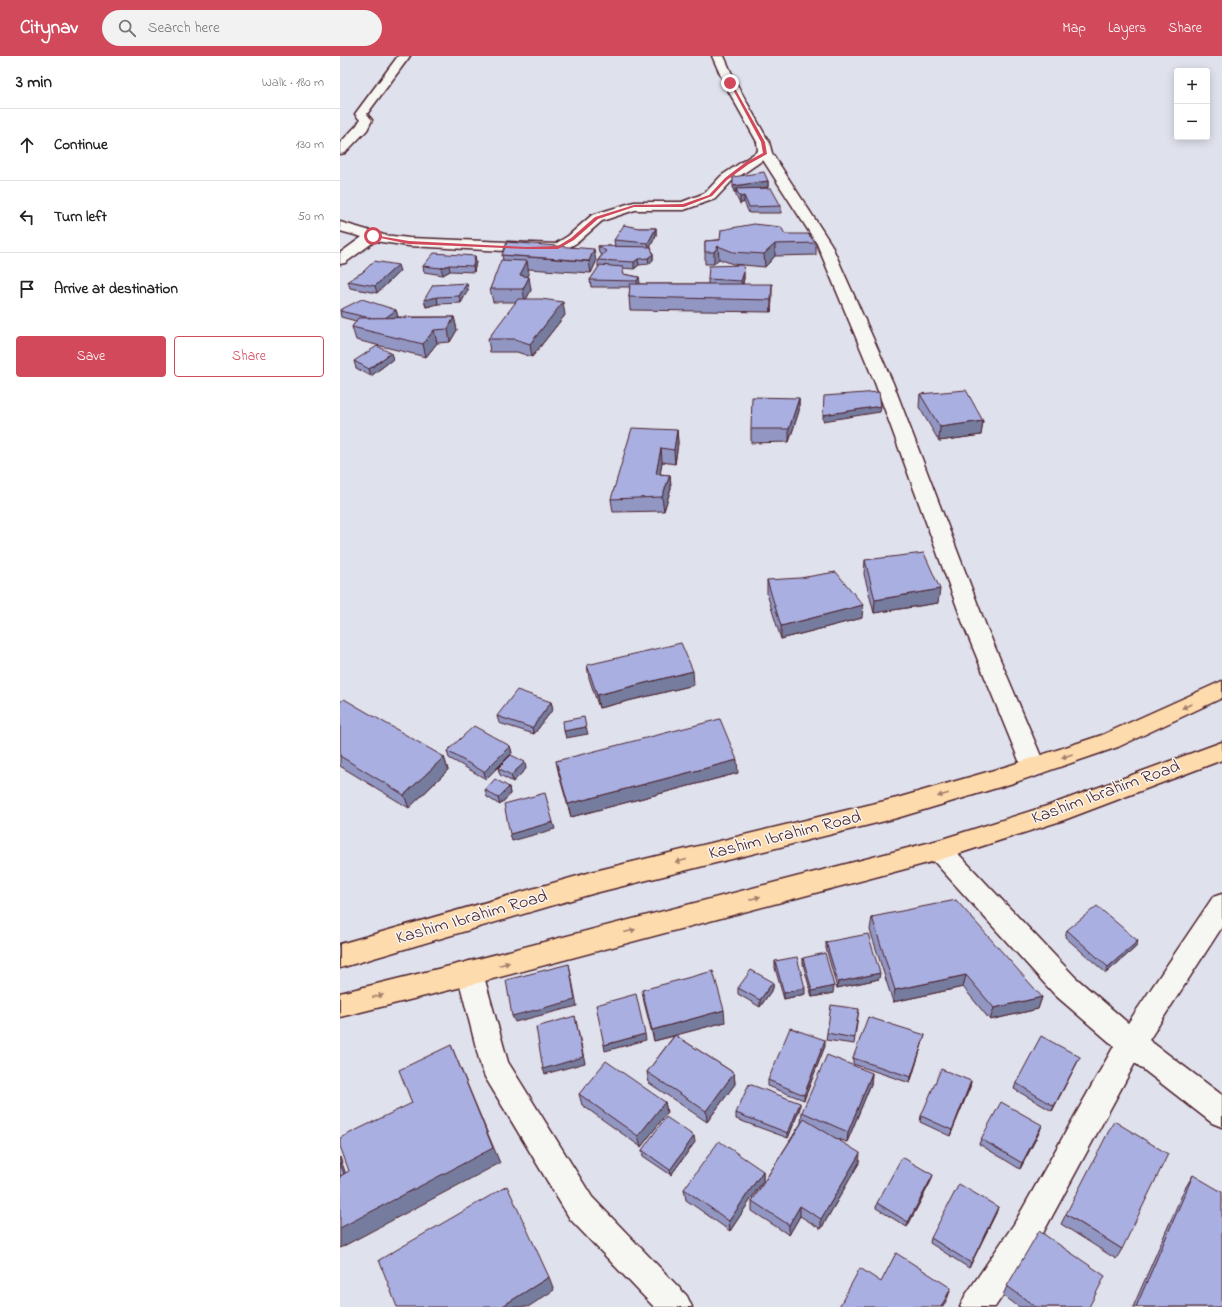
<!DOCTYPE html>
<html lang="en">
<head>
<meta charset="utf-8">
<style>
  :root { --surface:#fff; --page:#f2f2f2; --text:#222; --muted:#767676; --line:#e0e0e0; --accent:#d1495b }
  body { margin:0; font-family:"Indie Flower",sans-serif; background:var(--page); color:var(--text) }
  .controls { position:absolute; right:12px; top:12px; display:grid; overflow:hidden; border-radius:4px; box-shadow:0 2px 10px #0003 }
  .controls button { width:36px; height:36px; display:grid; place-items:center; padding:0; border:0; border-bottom:1px solid var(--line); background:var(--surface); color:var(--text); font:20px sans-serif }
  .stop { position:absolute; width:12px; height:12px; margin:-9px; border:3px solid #d1495b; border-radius:50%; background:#fff }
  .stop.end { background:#d1495b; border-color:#fff; box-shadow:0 1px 4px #0008 }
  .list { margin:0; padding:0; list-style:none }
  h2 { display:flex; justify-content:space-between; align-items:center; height:52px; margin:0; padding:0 16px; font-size:17px }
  h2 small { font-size:13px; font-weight:400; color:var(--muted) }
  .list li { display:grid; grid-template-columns:26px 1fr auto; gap:12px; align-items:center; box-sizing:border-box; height:72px; padding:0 16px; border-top:1px solid var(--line) }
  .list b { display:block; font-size:15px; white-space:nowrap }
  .list em { font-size:13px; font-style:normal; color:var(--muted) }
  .actions { display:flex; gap:8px; padding:12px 16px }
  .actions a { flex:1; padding:9px 0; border:1px solid var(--accent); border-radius:4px; text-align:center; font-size:14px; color:var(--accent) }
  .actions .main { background:var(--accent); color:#fff }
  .icon { flex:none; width:22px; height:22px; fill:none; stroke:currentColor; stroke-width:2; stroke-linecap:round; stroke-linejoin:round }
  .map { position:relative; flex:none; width:882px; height:1251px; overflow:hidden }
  header { display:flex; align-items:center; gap:24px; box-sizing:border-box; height:56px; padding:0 20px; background:var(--accent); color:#fff }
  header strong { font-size:19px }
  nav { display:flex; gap:22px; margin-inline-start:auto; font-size:14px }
  .search { width:280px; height:36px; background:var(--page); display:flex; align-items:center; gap:10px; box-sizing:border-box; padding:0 14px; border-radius:22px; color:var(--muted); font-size:15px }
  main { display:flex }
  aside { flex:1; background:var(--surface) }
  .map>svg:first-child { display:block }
</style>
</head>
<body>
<header>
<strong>Citynav</strong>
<div class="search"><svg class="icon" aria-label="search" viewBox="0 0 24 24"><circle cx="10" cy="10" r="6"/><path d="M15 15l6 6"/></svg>Search here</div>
<nav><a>Map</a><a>Layers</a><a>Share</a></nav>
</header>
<main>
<aside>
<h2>3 min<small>Walk · 180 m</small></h2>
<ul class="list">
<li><svg class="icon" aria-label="ahead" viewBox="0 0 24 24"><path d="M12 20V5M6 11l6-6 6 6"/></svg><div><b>Continue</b></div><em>130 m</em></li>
<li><svg class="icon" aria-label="left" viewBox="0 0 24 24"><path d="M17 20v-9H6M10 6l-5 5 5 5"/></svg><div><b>Turn left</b></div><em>50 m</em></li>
<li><svg class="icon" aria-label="arrive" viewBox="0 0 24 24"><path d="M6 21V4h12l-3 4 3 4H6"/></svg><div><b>Arrive at destination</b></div></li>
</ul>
<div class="actions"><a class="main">Save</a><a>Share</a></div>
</aside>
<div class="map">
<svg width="882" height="1251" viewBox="0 0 882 1251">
  <rect width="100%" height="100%" fill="#dfe1ed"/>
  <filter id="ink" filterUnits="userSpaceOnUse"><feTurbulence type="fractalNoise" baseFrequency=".025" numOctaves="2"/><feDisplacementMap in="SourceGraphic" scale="8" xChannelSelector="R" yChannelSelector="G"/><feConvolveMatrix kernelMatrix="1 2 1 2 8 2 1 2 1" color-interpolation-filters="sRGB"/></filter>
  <g filter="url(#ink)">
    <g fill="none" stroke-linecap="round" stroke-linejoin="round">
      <g stroke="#4a1f2b" stroke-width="3">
        <g id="minor">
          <polygon points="58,0 70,0 27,58 32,64 27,74 5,97 0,98 0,87 17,69 20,64 15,58"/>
          <polygon points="372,0 384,0 396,27 429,86 432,97 491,188 553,327 646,570 706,712 702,718 694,721 686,718 682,712 624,570 535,327 477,188 423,104 391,126 375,143 344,154 295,154 262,165 238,186 223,195 218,196 186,196 69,190 35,185 5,207 0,208 0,197 22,181 0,175 0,166 44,179 69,182 215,188 228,180 252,159 294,146 342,146 365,137 381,120 418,95 417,86 384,27"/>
          <polygon points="599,784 608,787 735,921 788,967 873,841 882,838 882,871 809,984 882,1039 882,1071 872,1067 795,1007 696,1190 655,1251 620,1251 625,1240 674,1168 774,990 715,939 590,801 587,794 590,787"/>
          <polygon points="130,905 140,909 143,917 168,1006 252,1141 347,1240 352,1251 314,1251 230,1163 145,1021 141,1011 117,917 120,909"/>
        </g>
      </g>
      <g stroke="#4a1f2b" stroke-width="3">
        <g id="highway">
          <polygon points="882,625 882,642 778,691 670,728 557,762 255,837 0,912 0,888 255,815 557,742 668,710 762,679"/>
          <polygon points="882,686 882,704 724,764 599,804 130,929 0,961 0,937 130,905 599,784 710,749"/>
        </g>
      </g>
      <use href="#minor" fill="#f6f6f2" fill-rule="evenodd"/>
      <use href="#highway" fill="#fedbac" fill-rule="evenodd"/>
    </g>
    <g fill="#9197c2" stroke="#4a1f2b">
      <polygon points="393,121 428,125 428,131 418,133 441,150 441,157 409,157 404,146 400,148 396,140 396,136 394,136"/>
      <polygon points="299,172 316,172 316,179 310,191 313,198 313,204 309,208 299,209 294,213 283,212 283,218 299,221 299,228 368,228 368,223 402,209 393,208 379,203 374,208 365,208 365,185 445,178 476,187 476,199 435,200 425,211 403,209 404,222 403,228 432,241 431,256 290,254 289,241 290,231 251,231 250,224 259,211 258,211 258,204 262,199 259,197 258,190 275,190 274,184"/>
      <polygon points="162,199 256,206 251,217 188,213 189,218 187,221 191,234 186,243 225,259 192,301 177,296 150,296 148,283 177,246 153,246 150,233 163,204"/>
      <polygon points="135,200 136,206 134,216 110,215 103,219 84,216 83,210"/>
      <polygon points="60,215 37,237 10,232 8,225 23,216"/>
      <polygon points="127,227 128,234 121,247 98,248 86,251 84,244"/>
      <polygon points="0,254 56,254 58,261 57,261 114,261 117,274 110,286 97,287 86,301 16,284 12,271 16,265 1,261"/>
      <polygon points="53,303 31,320 16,312 14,305"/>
      <polygon points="580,338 643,365 641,379 599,385 579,351"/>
      <polygon points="459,342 459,355 449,386 411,387 411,373"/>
      <polygon points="337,374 338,387 335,408 322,406 320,418 330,419 331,432 324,455 273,456 271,443"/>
      <polygon points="525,504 598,547 534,557 524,518"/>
      <polygon points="427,524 522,562 441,583 427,538"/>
      <polygon points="247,609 354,629 259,652 249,622"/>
      <polygon points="0,646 104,701 108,714 69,752 0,710"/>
      <polygon points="211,646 213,653 194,678 159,667 157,660"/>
      <polygon points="170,690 172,697 146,723 109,702 107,695"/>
      <polygon points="216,705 398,717 231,761 219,719"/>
      <polygon points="158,712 186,713 173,726 160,719"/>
      <polygon points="169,731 170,738 160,749 147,741 145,734"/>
      <polygon points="532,861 702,941 698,953 650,964 623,931 553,946 530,874"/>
      <polygon points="727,874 796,891 766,917 725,881"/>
      <polygon points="486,886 539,923 497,932 486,892"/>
      <polygon points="463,902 493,937 472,941 463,908"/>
      <polygon points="435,905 465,938 444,943 435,912"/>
      <polygon points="433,926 433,932 420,951 398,938 398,932"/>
      <polygon points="302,934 385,966 335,979 394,1017 395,1028 367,1066 309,1027 307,1016 334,980 314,985 304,946"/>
      <polygon points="519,953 514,988 486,984 487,977"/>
      <polygon points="585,979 583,985 570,1027 513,1008 513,1002"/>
      <polygon points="485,990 464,1044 428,1030 428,1024"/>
      <polygon points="737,1007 712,1055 674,1033 676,1027"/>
      <polygon points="532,1017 531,1028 507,1086 495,1082 519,1107 481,1173 460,1160 449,1179 412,1155 412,1145 461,1067 462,1056"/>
      <polygon points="631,1025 630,1031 610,1080 580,1066 581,1060"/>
      <polygon points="239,1038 325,1046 327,1057 301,1091 242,1049"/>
      <polygon points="460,1052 448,1082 396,1063 396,1057"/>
      <polygon points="700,1075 680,1113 639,1088 641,1083"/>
      <polygon points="355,1086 331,1119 303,1100 302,1094"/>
      <polygon points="423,1115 423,1125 390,1175 346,1144 344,1133"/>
      <polygon points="853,1119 882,1251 793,1251 844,1134"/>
      <polygon points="591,1125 567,1171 536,1152 537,1147"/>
      <polygon points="658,1151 656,1157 629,1212 590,1187 591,1182"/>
      <polygon points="726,1158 782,1193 776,1203 721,1168"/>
      <polygon points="667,1230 749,1251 679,1251 663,1239"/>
    </g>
    <g fill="#767b9e" stroke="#4a1f2b">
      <polygon points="428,125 428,131 397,136 396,133 396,136 394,136 393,130"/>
      <polygon points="404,140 404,146 400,148 400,141"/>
      <polygon points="316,172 316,179 309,194 308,187"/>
      <polygon points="435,188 435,200 425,211 424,198"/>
      <polygon points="378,190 379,203 374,208 374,196"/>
      <polygon points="254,193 256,206 251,217 249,205"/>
      <polygon points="313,198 313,204 309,208 308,202"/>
      <polygon points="135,200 136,206 134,216 133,210"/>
      <polygon points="298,203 299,209 294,213 294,206"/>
      <polygon points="187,205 189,218 182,232 180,219"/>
      <polygon points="58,209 60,215 37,237 35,230"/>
      <polygon points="109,209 110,215 103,219 101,212"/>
      <polygon points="404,216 404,222 402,231 401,225"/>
      <polygon points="189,221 191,234 185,246 183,233"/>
      <polygon points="299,221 300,227 298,231 297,225"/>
      <polygon points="127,227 128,234 121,247 119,240"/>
      <polygon points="432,228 432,241 431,256 431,244"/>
      <polygon points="97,241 98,248 86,251 84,244"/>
      <polygon points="223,246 225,259 192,301 190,288"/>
      <polygon points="56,254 58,261 43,271 41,264"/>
      <polygon points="114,261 117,274 110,286 108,273"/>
      <polygon points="94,274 97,287 86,301 83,288"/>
      <polygon points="51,297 53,303 31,320 29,313"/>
      <polygon points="459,342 459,355 449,386 449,373"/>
      <polygon points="541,350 540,356 483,365 483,359"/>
      <polygon points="643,365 641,379 599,385 600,371"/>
      <polygon points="337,374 338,387 335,408 334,394"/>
      <polygon points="321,392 322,406 318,432 316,418"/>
      <polygon points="330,419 331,432 324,455 322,441"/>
      <polygon points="600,533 598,547 534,557 535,544"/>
      <polygon points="523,549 522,562 441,583 441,570"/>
      <polygon points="353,615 354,629 259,652 257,639"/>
      <polygon points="211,646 213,653 194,678 192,672"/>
      <polygon points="246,671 248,678 226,682 224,675"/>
      <polygon points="170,690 172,697 146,723 144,716"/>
      <polygon points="104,701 108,714 69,752 64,739"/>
      <polygon points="397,704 398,717 231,761 228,748"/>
      <polygon points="185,706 186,713 173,726 171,719"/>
      <polygon points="169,731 170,738 160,749 158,742"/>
      <polygon points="213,766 215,773 172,785 170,778"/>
      <polygon points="798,885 796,891 766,917 768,911"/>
      <polygon points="229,908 237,950 175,966 172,960"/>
      <polygon points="540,917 539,923 497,932 498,926"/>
      <polygon points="626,919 623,931 553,946 555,934"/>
      <polygon points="433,926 433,932 420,951 420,944"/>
      <polygon points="494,930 493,937 472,941 472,935"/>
      <polygon points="465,932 465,938 444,943 444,937"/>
      <polygon points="702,941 698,953 650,964 654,952"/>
      <polygon points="384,954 385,966 314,985 312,974"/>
      <polygon points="235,960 245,1007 205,1018 203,1013"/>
      <polygon points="305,978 306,984 265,995 264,989"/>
      <polygon points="585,979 583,985 570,1027 571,1021"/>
      <polygon points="485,984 485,990 464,1044 464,1039"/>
      <polygon points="111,989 160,1107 0,1192 0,1172"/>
      <polygon points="740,1001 737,1007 712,1055 714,1050"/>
      <polygon points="394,1017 395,1028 367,1066 366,1055"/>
      <polygon points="532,1017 531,1028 507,1086 508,1076"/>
      <polygon points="631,1025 630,1031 610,1080 612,1074"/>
      <polygon points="325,1046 327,1057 301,1091 298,1080"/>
      <polygon points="460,1047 460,1052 448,1082 448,1077"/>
      <polygon points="702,1069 700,1075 680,1113 682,1107"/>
      <polygon points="354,1080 355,1086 331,1119 330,1114"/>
      <polygon points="520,1097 519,1107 481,1173 481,1163"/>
      <polygon points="0,1101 10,1130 0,1134"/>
      <polygon points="423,1115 423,1125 390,1175 389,1165"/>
      <polygon points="593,1119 591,1125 567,1171 568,1166"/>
      <polygon points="460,1150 460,1160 449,1179 449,1169"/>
      <polygon points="658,1151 656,1157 629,1212 631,1207"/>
      <polygon points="209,1221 214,1234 188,1251 161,1251"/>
      <polygon points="611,1232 608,1241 603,1251 601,1251"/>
    </g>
    <g fill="#a9b0e1" stroke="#4a1f2b">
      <polygon points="424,116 428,125 393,130 393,121"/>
      <polygon points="431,132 441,150 409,151 404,140 400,141 396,133"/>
      <polygon points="414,168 441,171 445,178 468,178 476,187 435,188 424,198 393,196 378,190 374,196 365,196 365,185 380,184 381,174"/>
      <polygon points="284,169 299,172 316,172 308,187 274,184"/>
      <polygon points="167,186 254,193 249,205 162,199"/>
      <polygon points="258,190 311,191 313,198 308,202 298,203 294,206 258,204 266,195"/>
      <polygon points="94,197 135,200 133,210 109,209 101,212 83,210"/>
      <polygon points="161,204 187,205 180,219 189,221 183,233 150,233"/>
      <polygon points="34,205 58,209 35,230 8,225 23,216"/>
      <polygon points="260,209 283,211 283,218 299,221 297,225 250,224"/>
      <polygon points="403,209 404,216 401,225 368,223 369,210"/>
      <polygon points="127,227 119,240 97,241 84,244 93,229"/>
      <polygon points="290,228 432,228 431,244 289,241"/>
      <polygon points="22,243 56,254 45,262 30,262 0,255 0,254"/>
      <polygon points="178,243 201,243 223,246 190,288 175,283 148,283"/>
      <polygon points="114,261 108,273 94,274 83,288 12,271 18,262"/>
      <polygon points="37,290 51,297 29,313 14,305"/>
      <polygon points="626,334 643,365 600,371 580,338"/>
      <polygon points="539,336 541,350 483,359 484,340"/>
      <polygon points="412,341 459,342 449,373 411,373"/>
      <polygon points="292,372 337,374 334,394 321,392 316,418 330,419 322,441 271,443"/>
      <polygon points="584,497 600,533 535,544 525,504"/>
      <polygon points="496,516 523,549 441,570 427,524 460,522"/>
      <polygon points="341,587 353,615 257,639 247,609"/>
      <polygon points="177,634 211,646 192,672 157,660"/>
      <polygon points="4,643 104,701 64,739 0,700 0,646"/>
      <polygon points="244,661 246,671 224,675 223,665"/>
      <polygon points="380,663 397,704 228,748 216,705"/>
      <polygon points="134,670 170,690 144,716 107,695"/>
      <polygon points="171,699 185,706 171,719 158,712"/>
      <polygon points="155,723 169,731 158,742 145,734"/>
      <polygon points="205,737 213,766 170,778 164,748"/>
      <polygon points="616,844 702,941 654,952 626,919 555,934 532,861"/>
      <polygon points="757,850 798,885 768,911 727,874"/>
      <polygon points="528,878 540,917 498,926 486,886"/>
      <polygon points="485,897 494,930 472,935 463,902"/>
      <polygon points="457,901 465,932 444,937 435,905"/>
      <polygon points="229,908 235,944 172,960 166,924"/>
      <polygon points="411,914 433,926 420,944 398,932"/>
      <polygon points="373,915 384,954 312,974 302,934"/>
      <polygon points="296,938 305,978 264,989 256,949"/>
      <polygon points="491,949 519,953 514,982 487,977"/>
      <polygon points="235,960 243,1001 203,1013 196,971"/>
      <polygon points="528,961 585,979 571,1021 513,1002"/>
      <polygon points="450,972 485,984 464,1039 428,1024"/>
      <polygon points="335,979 394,1017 366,1055 307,1016"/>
      <polygon points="701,980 740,1001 714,1050 676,1027"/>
      <polygon points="111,989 153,1092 0,1172 0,1120 9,1115 0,1090 0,1082 72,1047 59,1014"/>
      <polygon points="487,999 532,1017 508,1076 462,1056"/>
      <polygon points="266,1005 325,1046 298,1080 239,1038"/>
      <polygon points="601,1013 631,1025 612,1074 581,1060"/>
      <polygon points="409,1028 460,1047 448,1077 396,1057"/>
      <polygon points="661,1046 702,1069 682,1107 641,1083"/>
      <polygon points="326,1061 354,1080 330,1114 302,1094"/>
      <polygon points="464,1063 520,1097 481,1163 460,1150 449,1169 412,1145"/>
      <polygon points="774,1065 828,1098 782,1193 726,1158"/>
      <polygon points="379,1085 423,1115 389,1165 344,1133"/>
      <polygon points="562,1101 593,1119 568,1166 537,1147"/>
      <polygon points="0,1107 4,1118 0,1120"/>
      <polygon points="853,1119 882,1136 882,1251 796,1251"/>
      <polygon points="619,1128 658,1151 631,1207 591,1182"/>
      <polygon points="167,1130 209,1221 161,1251 57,1251 39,1204"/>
      <polygon points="699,1175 765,1220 749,1251 696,1251 667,1230"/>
      <polygon points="556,1197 611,1232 601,1251 499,1251 520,1212 541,1226"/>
    </g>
    <defs><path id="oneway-solid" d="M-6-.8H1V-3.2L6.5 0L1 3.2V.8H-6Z"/></defs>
    <g fill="#a47d6c">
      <use href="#oneway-solid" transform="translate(847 650) rotate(155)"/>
      <use href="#oneway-solid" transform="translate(727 700) rotate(161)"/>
      <use href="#oneway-solid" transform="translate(603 739) rotate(164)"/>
      <use href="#oneway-solid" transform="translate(341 805) rotate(166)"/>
      <use href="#oneway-solid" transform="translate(415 842) rotate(-15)"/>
      <use href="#oneway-solid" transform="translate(290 875) rotate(-15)"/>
      <use href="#oneway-solid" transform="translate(164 908) rotate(-15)"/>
      <use href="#oneway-solid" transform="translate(38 940) rotate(-14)"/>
    </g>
  </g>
  <polygon fill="#d1495b" points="389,26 392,27 425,86 427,98 409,108 387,124 372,140 344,151 294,151 258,163 234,184 218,193 186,193 69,188 31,180 33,179 69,185 186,191 218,190 231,182 255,161 294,149 343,148 369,139 385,122 406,106 423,97 421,86"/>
  <g text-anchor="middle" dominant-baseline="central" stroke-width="3" stroke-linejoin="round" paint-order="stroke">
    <g font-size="18" fill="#4a1f2b" stroke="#f6f6f2">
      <text transform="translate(766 737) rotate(-20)">Kashim Ibrahim Road</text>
      <text transform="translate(445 780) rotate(-14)">Kashim Ibrahim Road</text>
      <text transform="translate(132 862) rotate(-16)">Kashim Ibrahim Road</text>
    </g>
  </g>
</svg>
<div class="controls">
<button>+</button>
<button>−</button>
</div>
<div class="stop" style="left:33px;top:180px"></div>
<div class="stop end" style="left:390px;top:27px"></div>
</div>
</main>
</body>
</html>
